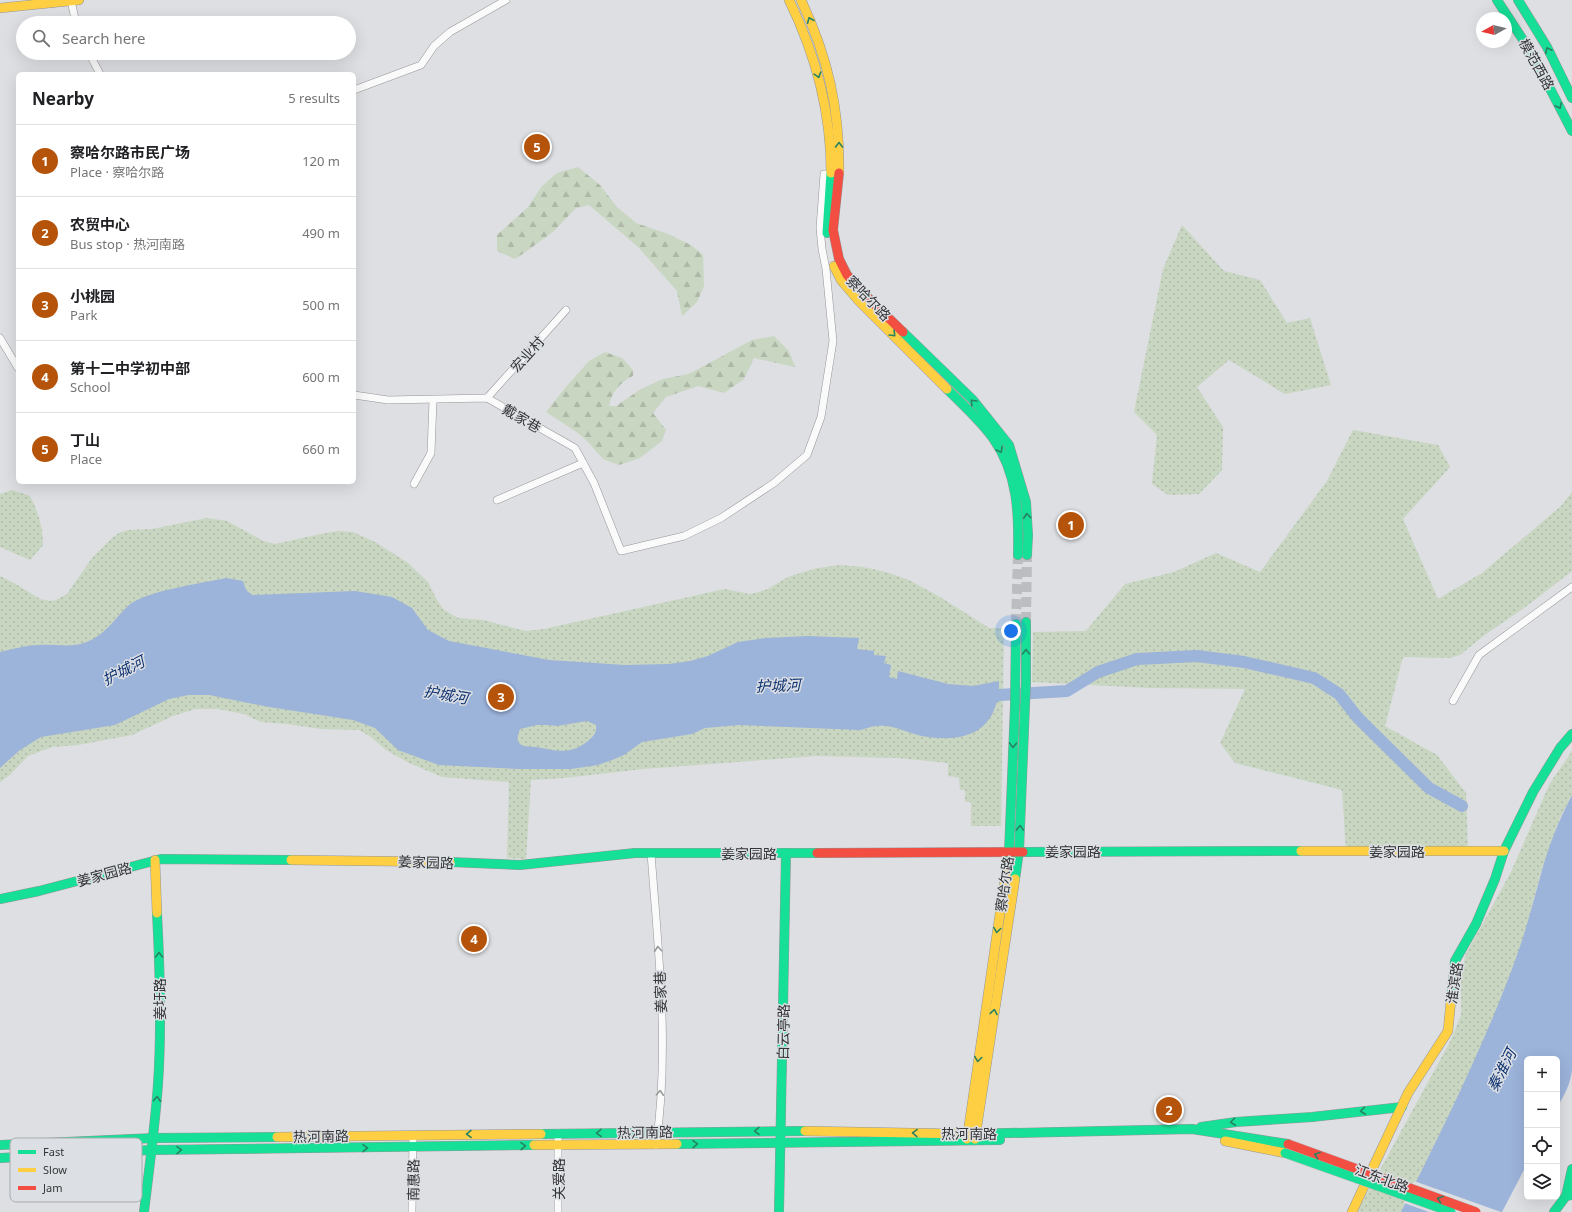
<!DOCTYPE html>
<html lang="en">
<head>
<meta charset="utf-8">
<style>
  :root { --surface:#fff; --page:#f2f2f2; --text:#202124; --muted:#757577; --line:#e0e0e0; --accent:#b45309 }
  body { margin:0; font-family:"Noto Sans","Noto Sans SC",sans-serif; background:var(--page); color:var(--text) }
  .controls { position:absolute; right:12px; bottom:12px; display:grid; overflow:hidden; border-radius:6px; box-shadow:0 4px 16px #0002 }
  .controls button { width:36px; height:36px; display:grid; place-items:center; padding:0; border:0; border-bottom:1px solid var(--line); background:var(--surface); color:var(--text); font:20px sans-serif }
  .compass { position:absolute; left:1476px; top:12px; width:36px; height:36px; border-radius:50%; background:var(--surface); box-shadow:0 4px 16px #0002; rotate:262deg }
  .you { position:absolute; left:1011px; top:631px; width:14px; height:14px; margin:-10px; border:3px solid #fff; border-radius:50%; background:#1a73e8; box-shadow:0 0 0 6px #1a73e833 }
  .badge { display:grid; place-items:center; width:26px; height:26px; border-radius:50%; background:var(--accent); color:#fff; font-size:13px; font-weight:700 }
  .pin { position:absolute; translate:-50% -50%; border:2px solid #fff; box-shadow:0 1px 4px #0006 }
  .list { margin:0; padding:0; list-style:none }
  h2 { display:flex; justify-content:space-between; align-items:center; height:52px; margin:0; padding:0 16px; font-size:17px }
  h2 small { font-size:13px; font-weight:400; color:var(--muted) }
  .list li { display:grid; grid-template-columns:26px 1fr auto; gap:12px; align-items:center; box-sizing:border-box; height:72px; padding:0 16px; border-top:1px solid var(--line) }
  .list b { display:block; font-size:15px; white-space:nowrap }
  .list p { margin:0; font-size:13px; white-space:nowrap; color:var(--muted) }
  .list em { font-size:13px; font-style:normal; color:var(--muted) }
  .icon { flex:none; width:22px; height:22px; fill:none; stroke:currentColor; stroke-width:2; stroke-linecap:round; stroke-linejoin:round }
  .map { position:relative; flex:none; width:1572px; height:1212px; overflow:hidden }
  .search { position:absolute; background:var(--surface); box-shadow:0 4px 16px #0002; left:16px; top:16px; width:340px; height:44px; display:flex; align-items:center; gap:10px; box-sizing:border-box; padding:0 14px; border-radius:22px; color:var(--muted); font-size:15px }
  .panel { position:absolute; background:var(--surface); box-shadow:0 4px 16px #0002; left:16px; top:72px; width:340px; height:412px; border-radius:6px }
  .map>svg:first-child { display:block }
</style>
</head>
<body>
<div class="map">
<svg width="1572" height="1212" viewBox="0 0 1572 1212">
  <defs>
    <pattern id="grass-dots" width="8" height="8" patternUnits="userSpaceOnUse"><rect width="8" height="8" fill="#c9d6c2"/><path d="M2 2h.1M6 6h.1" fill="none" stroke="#adb8a7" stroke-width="1.8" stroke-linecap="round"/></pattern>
    <pattern id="forest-firs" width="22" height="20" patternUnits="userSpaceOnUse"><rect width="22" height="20" fill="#c9d6c2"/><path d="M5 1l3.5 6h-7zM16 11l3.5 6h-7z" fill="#adb8a7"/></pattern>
  </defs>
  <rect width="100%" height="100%" fill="#dddfe2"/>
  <g fill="url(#grass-dots)">
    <polygon points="1182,225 1224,271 1260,280 1287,323 1310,318 1331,385 1285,394 1229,360 1197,387 1223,427 1222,470 1199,494 1168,495 1152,484 1157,435 1134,412 1163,269"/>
    <polygon points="1353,430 1438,445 1450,467 1403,519 1438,599 1482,573 1561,506 1572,492 1572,571 1528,605 1482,637 1460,655 1449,658 1403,657 1385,726 1437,755 1466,793 1468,851 1346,851 1342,790 1235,763 1220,743 1245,689 1150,688 1032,682 1033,632 1086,631 1125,584 1174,572 1216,553 1260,572 1327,481"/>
    <path d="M12 490 30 496C38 511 43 528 43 545L30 560 0 547V494Z"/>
    <polygon points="207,518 227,521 263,541 275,544 321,534 338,531 353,532 375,542 408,563 428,582 438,602 444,610 458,618 483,620 526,631 544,629 725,589 749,594 756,593 768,589 788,577 817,568 841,565 863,567 886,572 909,580 940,597 989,628 1004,628 1001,826 971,826 971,802 965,802 965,790 960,790 959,778 948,776 948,763 898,758 817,756 643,769 564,778 531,780 526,859 507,858 509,782 442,777 409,763 386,750 371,737 359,730 321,729 287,724 261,722 244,714 218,709 195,709 173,716 132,735 78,745 52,747 28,756 11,774 0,782 0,576 14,583 40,599 50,601 56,600 67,594 92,558 112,538 119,533 128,530 152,529"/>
    <polygon points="1572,751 1572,795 1560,818 1541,872 1522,944 1499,1006 1461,1092 1401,1212 1357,1212 1451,1040 1461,1015 1461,981 1465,956 1511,872 1549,785"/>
  </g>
  <g fill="url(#forest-firs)">
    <polygon points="578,167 600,185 617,207 636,223 668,234 691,245 703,255 704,286 697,302 682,316 677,291 638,247 589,205 576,208 554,231 527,251 515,259 497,251 497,235 528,207 542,186 557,173"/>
    <path d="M774 336 789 351 795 367 754 358 744 379 724 393 698 386 666 397 653 413 666 430 662 441 640 458 619 465 603 459 588 442 578 433 546 412 565 388 589 361 605 352 622 358 633 370V376C621 381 611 393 609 406H616L641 389 663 379 689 374 752 340Z"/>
  </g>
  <g fill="#9cb3da" fill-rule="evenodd">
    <path d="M226 578 243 581 246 590 252 595 355 591 392 597 412 608 428 630 449 641 549 660 625 665 669 664 690 661 708 656 738 642 766 638 808 636 859 638 857 649 874 651V655L886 656 884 663 891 665 889 677 897 679 898 671 948 684 973 686 999 681C999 731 967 744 922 736 907 733 893 724 877 726 872 726 865 729 860 730L740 725 705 728 692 734 642 742 624 755 612 760 598 765 571 769H519L439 765 398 750 375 728 353 720 269 707 209 695H189L169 699 115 725 41 737 20 750 0 768V652C13 649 26 645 39 645 58 644 76 649 93 639 108 631 117 616 129 605 146 591 203 583 226 578ZM587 721 596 725C597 732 594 736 588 741 569 756 556 750 535 747 529 746 521 748 518 741 517 737 519 732 520 729L537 725H548L557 726Z"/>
    <path d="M1572 795V1069C1571 1084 1564 1095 1557 1108V1059H1527V1164L1502 1212H1401C1443 1128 1484 1046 1516 958 1526 931 1533 902 1541 874 1548 847 1559 820 1572 795Z"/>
  </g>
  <polygon fill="#dddfe2" points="1414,1181 1501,1212 1429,1212 1404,1203"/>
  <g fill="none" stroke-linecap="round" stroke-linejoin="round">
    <polyline stroke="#9cb3da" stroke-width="12" points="984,701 999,695 1067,691 1098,672 1137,659 1197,656 1244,662 1314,678 1339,694 1358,718 1429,788 1462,806"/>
    <g stroke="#bbbdc0" stroke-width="10" stroke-dasharray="10 5" stroke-linecap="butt">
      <polyline points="1026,622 1027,555"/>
      <polyline points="1016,624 1018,555"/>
    </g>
    <g stroke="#949698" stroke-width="8">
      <g id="street">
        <polyline points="71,1 76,23"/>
        <polyline points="89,53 100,74"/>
        <polyline points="354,90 421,65 434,46 450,32 506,0"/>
        <polyline points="0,338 18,368"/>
        <polyline points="354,395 388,400 487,398 575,448 594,483 621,551 684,536 721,518 774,483 807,455 821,417 833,341 826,269 822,249 820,228 824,174 835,174"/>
        <polyline points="487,398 566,310"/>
        <polyline points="414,484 431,453 433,400"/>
        <polyline points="497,500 583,463"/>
        <polyline points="1453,701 1479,655 1572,587"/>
        <path d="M651 853C658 949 670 1048 656 1145"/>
        <polyline points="558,1133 558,1212"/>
        <polyline points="412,1212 413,1135"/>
      </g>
    </g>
    <g stroke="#949698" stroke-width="10">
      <g id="fast">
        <polyline points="1497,0 1531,52 1572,131"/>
        <polyline points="1518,0 1547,47 1572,98"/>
        <polyline points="827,233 831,173"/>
        <polyline points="903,332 973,400 1009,445 1026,502 1028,535 1027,555"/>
        <path d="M947 389C963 405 980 420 993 438 1018 473 1019 514 1018 555"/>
        <polyline points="1023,852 1301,851"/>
        <polyline points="450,862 520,865 635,853 817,853"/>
        <polyline points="1006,872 1009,852 1015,706 1016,624"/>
        <polyline points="1015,879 1019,851 1026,681 1026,622"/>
        <polyline points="0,899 39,891 161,859 291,860"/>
        <polyline points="1451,1000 1455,961 1476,924 1495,879 1504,851 1533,792 1560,748 1572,734"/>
        <polyline points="1201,1127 1236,1122 1312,1117 1402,1107"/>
        <polyline points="541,1134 805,1131"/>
        <polyline points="967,1134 1192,1129 1288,1144"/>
        <polyline points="677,1144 1000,1140"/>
        <polyline points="0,1145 154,1138 277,1137"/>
        <polyline points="0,1158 151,1150 534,1145"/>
        <polyline points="1566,1196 1572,1169"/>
        <path d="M144 1212C149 1169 155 1127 158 1084 162 1027 160 970 157 913"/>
        <polyline points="779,1212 786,853"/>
        <polyline points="1554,1212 1566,1196 1572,1195"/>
      </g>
    </g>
    <g stroke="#949698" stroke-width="10">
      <g id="slow">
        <path d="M789 0C816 55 831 112 831 173"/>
        <path d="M801 0C828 57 840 110 839 173"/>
        <polyline points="0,8 79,0"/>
        <polyline points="834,266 841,280 859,301 947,389"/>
        <polyline points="1301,851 1504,851"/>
        <polyline points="155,860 157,913"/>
        <polyline points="291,860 450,862"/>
        <polyline points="805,1131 967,1134"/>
        <polyline points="277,1137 541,1134"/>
        <polyline points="967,1139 1006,872"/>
        <polyline points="975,1139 1015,879"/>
        <polyline points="1225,1141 1285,1153"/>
        <polyline points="534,1145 677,1144"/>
        <polyline points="1352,1212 1408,1093 1448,1031 1451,1000"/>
      </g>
    </g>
    <g stroke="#949698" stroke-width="10">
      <g id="jam">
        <polyline points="839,173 833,230 839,259 847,275 870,300 903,332"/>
        <polyline points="817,853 1023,852"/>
      </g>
    </g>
    <use href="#street" stroke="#fafafb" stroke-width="7"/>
    <use href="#fast" stroke="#16e098" stroke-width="9"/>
    <use href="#slow" stroke="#ffcf43" stroke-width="9"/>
    <use href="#jam" stroke="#f24e42" stroke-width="9"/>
    <g stroke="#c0b8ba" stroke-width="10" stroke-linecap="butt">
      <polyline id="fast-bridge" points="1285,1153 1451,1212"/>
    </g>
    <g stroke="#c0b8ba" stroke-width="10" stroke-linecap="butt">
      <polyline id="jam-bridge" points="1288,1144 1476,1212"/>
    </g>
    <use href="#fast-bridge" stroke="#16e098" stroke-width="9"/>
    <use href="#jam-bridge" stroke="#f24e42" stroke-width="9"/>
  </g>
  <defs><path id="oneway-chevron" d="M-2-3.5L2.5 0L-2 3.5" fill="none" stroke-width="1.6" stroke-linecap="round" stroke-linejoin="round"/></defs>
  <g stroke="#268262">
    <use href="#oneway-chevron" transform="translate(810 20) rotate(-113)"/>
    <use href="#oneway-chevron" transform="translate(1548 50) rotate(-117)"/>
    <use href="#oneway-chevron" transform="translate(818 75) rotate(73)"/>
    <use href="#oneway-chevron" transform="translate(1559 106) rotate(63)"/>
    <use href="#oneway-chevron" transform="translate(839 145) rotate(-90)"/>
    <use href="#oneway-chevron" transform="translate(893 334) rotate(45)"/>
    <use href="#oneway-chevron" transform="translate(973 402) rotate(-133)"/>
    <use href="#oneway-chevron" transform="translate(1000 450) rotate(60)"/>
    <use href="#oneway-chevron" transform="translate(1027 516) rotate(-95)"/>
    <use href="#oneway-chevron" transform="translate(1026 652) rotate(-90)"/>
    <use href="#oneway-chevron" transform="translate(1013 745) rotate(92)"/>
    <use href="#oneway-chevron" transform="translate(1020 828) rotate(-88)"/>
    <use href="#oneway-chevron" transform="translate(997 930) rotate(98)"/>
    <use href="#oneway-chevron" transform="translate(159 955) rotate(-90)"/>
    <use href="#oneway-chevron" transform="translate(994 1012) rotate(-81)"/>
    <use href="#oneway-chevron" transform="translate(978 1059) rotate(98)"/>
    <use href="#oneway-chevron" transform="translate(157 1099) rotate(-86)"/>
    <use href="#oneway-chevron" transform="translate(1363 1111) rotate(173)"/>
    <use href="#oneway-chevron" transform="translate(1233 1122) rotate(173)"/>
    <use href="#oneway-chevron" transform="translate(757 1131) rotate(179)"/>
    <use href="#oneway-chevron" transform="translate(599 1133) rotate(179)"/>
    <use href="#oneway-chevron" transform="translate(915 1133) rotate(-179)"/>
    <use href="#oneway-chevron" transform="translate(469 1134) rotate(179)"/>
    <use href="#oneway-chevron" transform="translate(695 1144) rotate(-1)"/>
    <use href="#oneway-chevron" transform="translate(523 1146) rotate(-1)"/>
    <use href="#oneway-chevron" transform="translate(365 1148) rotate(-1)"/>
    <use href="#oneway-chevron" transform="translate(179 1150) rotate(-1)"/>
    <use href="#oneway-chevron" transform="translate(1317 1155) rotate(-160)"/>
    <use href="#oneway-chevron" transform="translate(1440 1199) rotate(-160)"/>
  </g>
  <g stroke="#979898">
    <use href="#oneway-chevron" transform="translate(658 949) rotate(-94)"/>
    <use href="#oneway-chevron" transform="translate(660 1093) rotate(-87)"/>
  </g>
  <g text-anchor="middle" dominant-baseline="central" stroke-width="3" stroke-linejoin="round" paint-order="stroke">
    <g font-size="14" fill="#343536" stroke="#dcdfe3">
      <text transform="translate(1537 64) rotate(61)">模范西路</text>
      <text transform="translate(869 298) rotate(46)">察哈尔路</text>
      <text transform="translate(527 354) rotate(-48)">宏业村</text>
      <text transform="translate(522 418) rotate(30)">戴家巷</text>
      <text x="1073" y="851">姜家园路</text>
      <text x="1397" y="851">姜家园路</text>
      <text x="749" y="853">姜家园路</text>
      <text transform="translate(426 862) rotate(2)">姜家园路</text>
      <text transform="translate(104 874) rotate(-15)">姜家园路</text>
      <text transform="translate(1004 884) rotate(-82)">察哈尔路</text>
      <text transform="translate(1454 983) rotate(-81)">淮滨路</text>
      <text transform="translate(660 992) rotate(-92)">姜家巷</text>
      <text transform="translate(159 999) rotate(-90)">姜圩路</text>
      <text transform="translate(783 1032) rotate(-89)">白云亭路</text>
      <text transform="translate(645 1132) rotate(-1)">热河南路</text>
      <text x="969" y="1133">热河南路</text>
      <text transform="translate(321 1136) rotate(-1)">热河南路</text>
      <text transform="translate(1382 1178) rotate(20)">江东北路</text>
      <text transform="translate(558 1179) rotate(-90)">关爱路</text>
      <text transform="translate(413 1180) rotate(-89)">南惠路</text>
    </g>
    <g font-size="15" font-style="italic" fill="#0f3373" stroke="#dcdfe3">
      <text transform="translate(123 670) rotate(-27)">护城河</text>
      <text transform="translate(778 685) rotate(-2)">护城河</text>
      <text transform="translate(446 694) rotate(10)">护城河</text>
      <text transform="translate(1501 1070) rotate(-63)">秦淮河</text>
    </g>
  </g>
  <rect x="10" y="1138" width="132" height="64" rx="6" fill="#dcdfe3" stroke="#aaacaf" stroke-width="1"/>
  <rect x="18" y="1150" width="18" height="4" fill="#16e098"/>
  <rect x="18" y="1168" width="18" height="4" fill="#ffcf43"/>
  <rect x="18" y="1186" width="18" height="4" fill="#f24e42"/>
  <g font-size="11" fill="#343536">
    <text x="43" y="1156">Fast</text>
    <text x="43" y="1174">Slow</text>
    <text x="43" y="1192">Jam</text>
  </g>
</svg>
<div class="controls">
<button>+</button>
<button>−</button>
<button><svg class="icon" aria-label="locate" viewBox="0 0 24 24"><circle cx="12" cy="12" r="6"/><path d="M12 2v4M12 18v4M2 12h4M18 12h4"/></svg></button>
<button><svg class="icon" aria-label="layers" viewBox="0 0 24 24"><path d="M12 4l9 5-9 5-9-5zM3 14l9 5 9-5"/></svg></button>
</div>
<svg class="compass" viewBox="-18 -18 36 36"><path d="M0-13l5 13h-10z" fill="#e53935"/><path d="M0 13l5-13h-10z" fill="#757577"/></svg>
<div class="you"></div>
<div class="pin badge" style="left:1071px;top:525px">1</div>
<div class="pin badge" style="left:1169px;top:1110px">2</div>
<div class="pin badge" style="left:501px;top:697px">3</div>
<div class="pin badge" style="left:474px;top:939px">4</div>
<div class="pin badge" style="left:537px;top:147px">5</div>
<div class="search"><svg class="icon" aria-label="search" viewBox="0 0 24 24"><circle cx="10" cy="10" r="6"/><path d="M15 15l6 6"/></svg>Search here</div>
<section class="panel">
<h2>Nearby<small>5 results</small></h2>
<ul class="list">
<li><span class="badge">1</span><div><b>察哈尔路市民广场</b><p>Place · 察哈尔路</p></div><em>120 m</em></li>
<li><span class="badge">2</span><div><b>农贸中心</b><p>Bus stop · 热河南路</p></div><em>490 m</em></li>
<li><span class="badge">3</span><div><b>小桃园</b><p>Park</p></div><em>500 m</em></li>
<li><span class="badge">4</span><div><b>第十二中学初中部</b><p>School</p></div><em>600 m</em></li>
<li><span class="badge">5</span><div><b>丁山</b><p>Place</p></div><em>660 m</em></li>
</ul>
</section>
</div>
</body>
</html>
